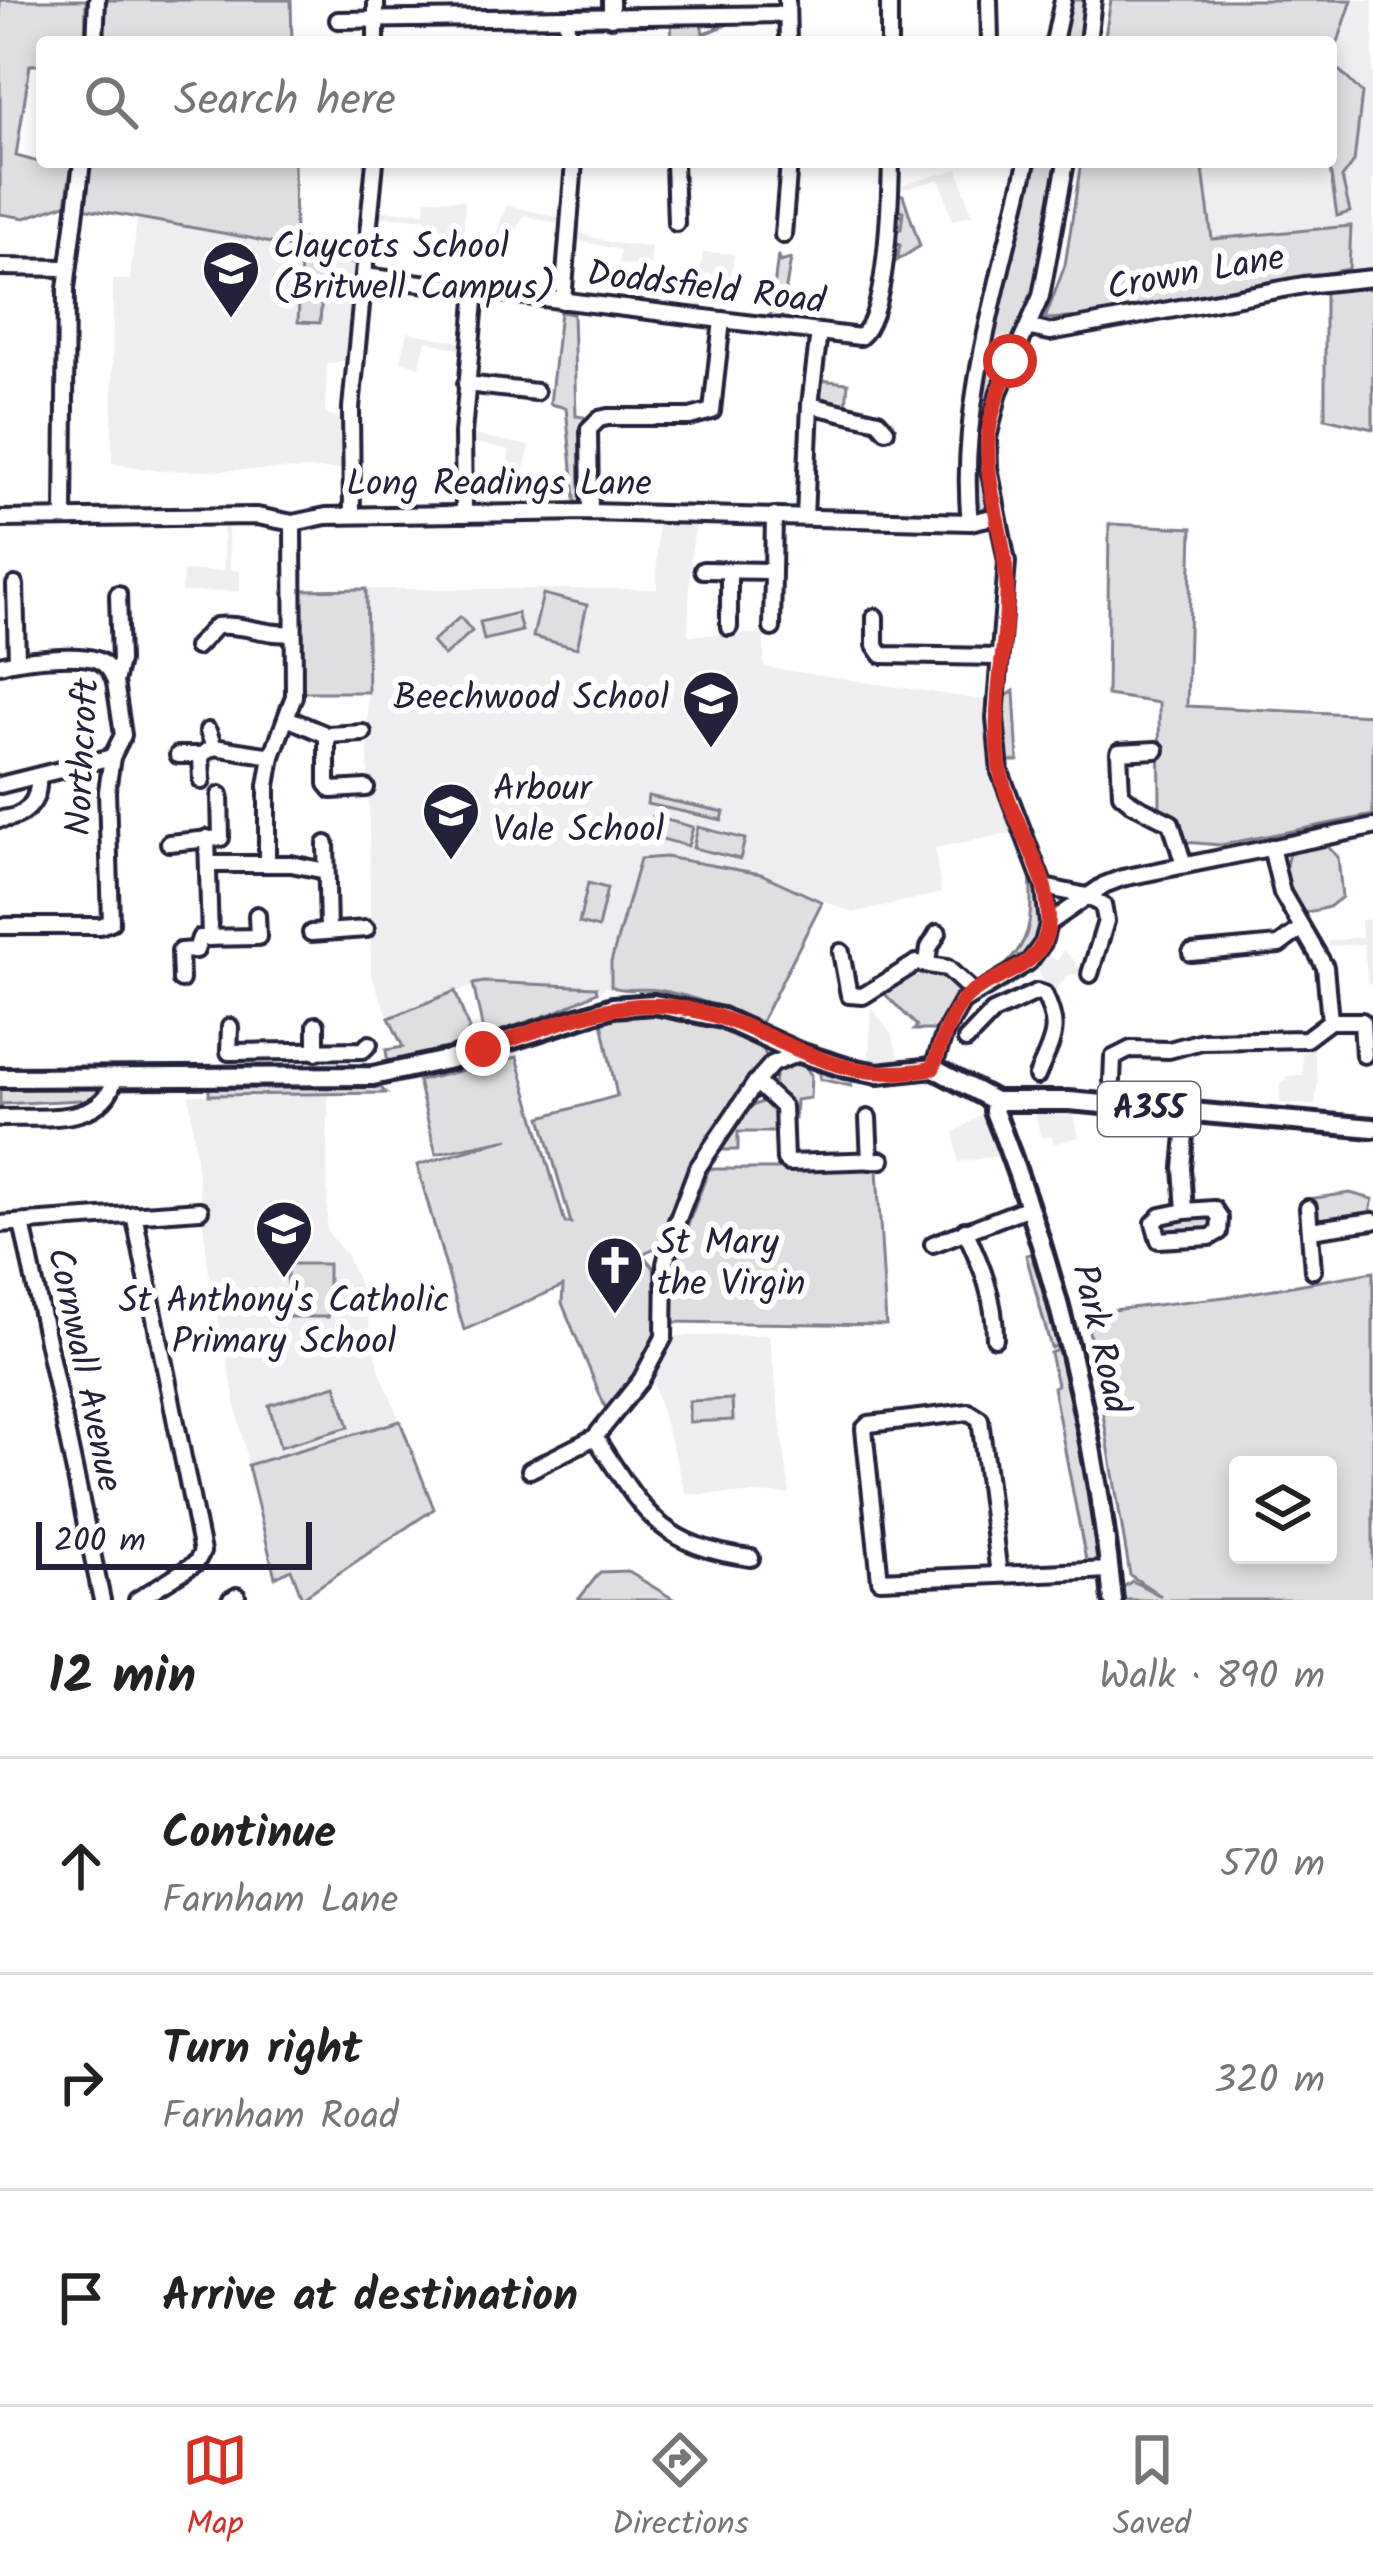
<!DOCTYPE html>
<html lang="en">
<head>
<meta charset="utf-8">
<style>
  :root { --surface:#fff; --page:#f2f2f2; --text:#222; --muted:#767676; --line:#e0e0e0; --accent:#d93025 }
  body { margin:0; font-family:Kalam,sans-serif; background:var(--page); color:var(--text) }
  .controls { position:absolute; right:36px; bottom:36px; display:grid; overflow:hidden; border-radius:12px; box-shadow:0 6px 18px #0003 }
  .controls button { width:108px; height:108px; display:grid; place-items:center; padding:0; border:0; border-bottom:3px solid var(--line); background:var(--surface); color:var(--text); font:60px sans-serif }
  .scale { position:absolute; left:36px; bottom:30px; width:276px; box-sizing:border-box; padding-left:12px; border:6px solid #22223b; border-top:0; font-size:33px; line-height:42px; white-space:nowrap; color:#22223b; -webkit-text-stroke:9px #fff; paint-order:stroke }
  .stop { position:absolute; width:36px; height:36px; margin:-27px; border:9px solid #d93025; border-radius:50%; background:#fff }
  .stop.end { background:#d93025; border-color:#fff; box-shadow:0 3px 12px #0008 }
  .list { margin:0; padding:0; list-style:none }
  h2 { display:flex; justify-content:space-between; align-items:center; height:156px; margin:0; padding:0 48px; font-size:51px }
  h2 small { font-size:39px; font-weight:400; color:var(--muted) }
  .list li { display:grid; grid-template-columns:78px 1fr auto; gap:36px; align-items:center; box-sizing:border-box; height:216px; padding:0 48px; border-top:3px solid var(--line) }
  .list b { display:block; font-size:45px; white-space:nowrap }
  .list p { margin:0; font-size:39px; white-space:nowrap; color:var(--muted) }
  .list em { font-size:39px; font-style:normal; color:var(--muted) }
  .icon { flex:none; width:66px; height:66px; fill:none; stroke:currentColor; stroke-width:2; stroke-linecap:round; stroke-linejoin:round }
  .map { position:relative; flex:none; width:1373px; height:1600px; overflow:hidden }
  .search { position:absolute; background:var(--surface); box-shadow:0 6px 18px #0003; left:36px; right:36px; top:36px; height:132px; display:flex; align-items:center; gap:30px; box-sizing:border-box; padding:0 42px; border-radius:12px; color:var(--muted); font-size:45px }
  .sheet { height:804px; background:var(--surface) }
  nav { display:flex; justify-content:space-around; align-items:center; box-sizing:border-box; height:168px; border-top:3px solid var(--line); background:var(--surface); font-size:33px; color:var(--muted) }
  nav a { display:grid; justify-items:center; gap:6px }
  nav .on { color:var(--accent) }
  .map>svg:first-child { display:block }
</style>
</head>
<body>
<div class="map">
<svg width="1373" height="1600" viewBox="0 0 1373 1600">
  <rect width="100%" height="100%" fill="#fff"/>
  <filter id="ink" filterUnits="userSpaceOnUse"><feTurbulence type="fractalNoise" baseFrequency=".00833" numOctaves="2"/><feDisplacementMap in="SourceGraphic" scale="24" xChannelSelector="R" yChannelSelector="G"/><feConvolveMatrix kernelMatrix="1 2 1 2 8 2 1 2 1" color-interpolation-filters="sRGB"/></filter>
  <g filter="url(#ink)">
    <g fill="#eeeef1">
      <polygon points="1352,0 1373,0 1373,275 1337,277 1336,273 1349,268 1350,226 1212,239 1202,162 1331,162 1331,63"/>
      <polygon points="958,169 972,215 952,220 940,179 901,190 902,185"/>
      <polygon points="426,199 465,200 464,229 425,240 425,218 379,217 379,211 425,212"/>
      <polygon points="507,205 565,219 563,225 524,215 512,242 495,236"/>
      <polygon points="137,219 251,238 357,264 346,360 327,364 325,413 341,419 341,469 159,471 112,463 113,280 130,280"/>
      <polygon points="577,232 612,243 651,247 650,267 619,264 620,250 576,240"/>
      <polygon points="703,252 734,254 731,276 706,273 702,312 695,311"/>
      <polygon points="408,332 464,343 462,350 426,341 419,367 401,361"/>
      <polygon points="469,434 530,446 524,469 507,465 510,450 469,442"/>
      <polygon points="657,523 696,523 691,554 688,635 764,634 764,667 983,700 988,761 1012,833 935,848 941,893 853,913 761,874 640,859 611,986 597,992 595,987 483,982 389,1018 371,974 366,589 657,589"/>
      <polygon points="223,528 228,528 230,570 240,571 240,591 181,592 183,571 224,571"/>
      <polygon points="1373,919 1373,984 1368,984 1363,944 1328,946 1328,941 1362,937 1361,920"/>
      <polygon points="1064,950 1081,968 1079,973 1067,976 1051,997 1036,966 1047,954 1057,961"/>
      <polygon points="871,1007 891,1033 900,1061 869,1063"/>
      <polygon points="1313,1047 1318,1082 1315,1105 1280,1103 1280,1082 1286,1081 1286,1076 1303,1075 1302,1052"/>
      <polygon points="328,1093 327,1231 347,1256 362,1292 380,1372 400,1421 248,1465 208,1267 189,1095"/>
      <polygon points="1034,1108 1072,1108 1079,1137 1054,1144 1051,1136 1041,1138"/>
      <polygon points="982,1114 992,1125 1004,1155 958,1162 954,1133"/>
      <polygon points="769,1335 790,1494 686,1494 652,1379 670,1336"/>
    </g>
    <g fill="#dfdfe2" stroke="#80808e" stroke-width="3" fill-rule="evenodd">
      <polygon points="0,0 86,0 85,42 42,42 42,65 30,65 16,156 46,164 72,162 66,204 25,218 0,214"/>
      <polygon points="104,0 291,0 292,42 104,42"/>
      <polygon points="1068,0 1088,0 1084,42 1058,42"/>
      <polygon points="1111,0 1352,0 1331,63 1331,42 1104,42"/>
      <polygon points="671,22 701,22 703,33 716,29 717,24 726,25 686,42 672,42"/>
      <polygon points="1340,71 1362,93 1354,162 1342,178 1350,212 1337,216 1329,162 1331,76"/>
      <polygon points="89,162 294,162 295,237 359,255 357,264 250,238 83,208"/>
      <path d="M1030 162H1061L1033 305 999 371 987 411 985 481 989 506 979 510 973 505C975 388 1004 276 1030 162Z"/>
      <polygon points="1081,162 1202,162 1212,239 1351,226 1349,269 1105,316 1045,319 1065,265"/>
      <polygon points="898,194 903,195 920,246 895,262 891,262 892,257 898,257 900,245 894,243 895,230 901,229 903,211 897,210"/>
      <polygon points="778,255 780,262 791,259 780,321 770,320"/>
      <polygon points="301,261 324,264 320,323 298,322"/>
      <polygon points="1373,285 1373,429 1325,418 1325,289"/>
      <polygon points="560,312 573,314 576,416 584,417 587,496 576,508 566,408 550,404"/>
      <polygon points="819,380 848,383 846,407 816,404"/>
      <polygon points="1109,524 1192,528 1187,706 1373,715 1373,815 1220,845 1184,842 1177,821 1160,809 1159,703 1107,695"/>
      <polygon points="366,589 368,692 301,692 300,590"/>
      <polygon points="543,594 587,605 577,648 533,637"/>
      <polygon points="517,613 522,631 484,640 480,622"/>
      <polygon points="460,617 472,631 444,656 432,642"/>
      <polygon points="1014,691 1018,761 1007,761 1002,699"/>
      <polygon points="648,796 724,812 722,820 647,804"/>
      <polygon points="652,816 693,827 688,846 647,835"/>
      <polygon points="698,827 745,839 740,859 693,848"/>
      <path d="M1323 842 1338 857 1342 897 1329 907 1304 913C1291 891 1278 872 1292 848Z"/>
      <path d="M665 857 761 874 822 902 760 1024C727 1010 694 996 658 990 642 987 625 993 611 986V962L640 859Z"/>
      <path d="M1030 871C1062 931 1032 954 985 983 1031 947 1033 928 1030 871Z"/>
      <polygon points="588,883 607,888 598,928 579,923"/>
      <polygon points="932,969 956,981 963,996 940,1030 914,1030 917,1026 883,992 908,972"/>
      <polygon points="484,982 596,987 597,992 556,1012 491,1034 483,1030 473,984"/>
      <polygon points="455,991 469,1029 462,1046 388,1065 386,1050 403,1047 389,1018"/>
      <path d="M628 1010C675 1010 718 1022 761 1043L766 1056 681 1185 657 1247 642 1254 654 1268C659 1352 657 1347 608 1414L562 1303 563 1286 464 1330 417 1165 509 1139 436 1154 418 1081 517 1057 565 1223H571L541 1117 617 1096 602 1022Z"/>
      <polygon points="794,1061 851,1078 851,1086 820,1079 820,1073 804,1065 811,1075 810,1098 796,1100 795,1119 787,1119 790,1106 786,1096 773,1090 776,1071"/>
      <polygon points="105,1086 105,1093 82,1109 81,1100 2,1104 0,1112 0,1087"/>
      <polygon points="209,1086 379,1086 386,1093 209,1095"/>
      <polygon points="767,1100 776,1111 775,1132 738,1132 738,1150 720,1150 747,1108"/>
      <polygon points="709,1169 877,1169 886,1325 671,1322 680,1246"/>
      <polygon points="1350,1193 1373,1199 1370,1212 1373,1211 1373,1215 1324,1220 1316,1217 1315,1211 1310,1211 1308,1199"/>
      <polygon points="1210,1213 1217,1220 1212,1233 1161,1236 1160,1220"/>
      <polygon points="1037,1252 1033,1261 1063,1344 1051,1348 1026,1255"/>
      <polygon points="287,1264 328,1264 328,1317 288,1317"/>
      <path d="M1373 1272V1600H1119L1118 1591 1132 1581 1161 1596 1130 1575 1086 1313 1233 1296ZM1238 1465H1328V1555H1238Z"/>
      <polygon points="1064,1347 1103,1560 1098,1567 1087,1566 1053,1387 1057,1385 1050,1353"/>
      <polygon points="336,1385 349,1427 280,1447 269,1405"/>
      <polygon points="732,1399 733,1420 689,1422 689,1401"/>
      <polygon points="400,1421 434,1509 302,1598 291,1569 275,1577 248,1465"/>
      <polygon points="627,1571 675,1600 578,1600 600,1572"/>
    </g>
    <g fill="none" stroke-linecap="round" stroke-linejoin="round">
      <g stroke="#22223b" stroke-width="22">
        <g id="minor">
          <polyline points="611,0 611,18"/>
          <polyline points="787,0 788,42"/>
          <polyline points="889,0 889,42"/>
          <polyline points="989,0 990,42"/>
          <polyline points="338,20 787,14"/>
          <polyline points="566,20 569,42"/>
          <polyline points="95,42 97,0"/>
          <polyline points="376,42 376,0"/>
          <polyline points="1054,42 1063,0"/>
          <polyline points="1088,42 1093,0"/>
          <polyline points="674,162 676,223"/>
          <polyline points="783,235 789,162"/>
          <polyline points="0,267 67,268"/>
          <path d="M364 276 860 337C888 316 890 198 891 162"/>
          <polyline points="563,301 574,162"/>
          <polyline points="1030,328 1050,332 1304,285 1373,278"/>
          <polyline points="466,384 536,392"/>
          <polyline points="810,405 878,421 886,430"/>
          <polyline points="590,512 589,429 599,419 608,417 690,417 712,411 722,320"/>
          <polyline points="464,514 463,433 476,290"/>
          <polyline points="352,515 351,408 375,162"/>
          <polyline points="805,517 810,405 819,332"/>
          <polyline points="64,518 66,289 82,162"/>
          <polyline points="0,519 257,516 293,523 326,516 590,512 970,522 997,516"/>
          <path d="M970 522C957 408 1002 273 1027 162"/>
          <polyline points="703,570 773,571"/>
          <polyline points="729,571 729,627"/>
          <polyline points="15,585 17,660"/>
          <polyline points="875,617 875,645 882,655 999,657"/>
          <polyline points="772,628 774,516"/>
          <path d="M196 647 216 626C243 623 266 636 292 633"/>
          <path d="M0 665C20 659 78 653 97 660 107 664 112 672 115 682"/>
          <polyline points="287,718 327,735 363,733"/>
          <polyline points="208,731 214,747 272,756"/>
          <polyline points="327,735 327,784 332,790 366,788"/>
          <polyline points="1156,750 1119,752 1121,794 1133,804 1171,823 1184,865"/>
          <polyline points="178,755 201,755"/>
          <polyline points="202,781 201,755 214,747"/>
          <polyline points="0,785 112,757"/>
          <path d="M0 819C24 818 40 803 38 777"/>
          <polyline points="207,838 210,938"/>
          <polyline points="169,843 221,838 220,795"/>
          <polyline points="326,844 328,930"/>
          <polyline points="267,863 267,786 272,756 294,696 293,523"/>
          <polyline points="208,864 291,864 326,871"/>
          <polyline points="1044,887 1087,896 1103,905 1106,921 1090,974"/>
          <polyline points="1048,924 1104,885 1122,878 1373,827"/>
          <polyline points="0,926 100,926 111,922 107,791 112,757 123,735 115,682 120,661 118,594"/>
          <polyline points="311,933 366,929"/>
          <polyline points="841,952 849,995 863,996 916,963 947,968 974,993"/>
          <polyline points="1191,953 1279,945 1302,928"/>
          <polyline points="927,963 929,948 938,933"/>
          <polyline points="181,980 180,951 196,950 200,938 258,937 257,915"/>
          <polyline points="1330,1021 1362,1021 1364,1055"/>
          <polyline points="230,1027 229,1052 363,1050 369,1044"/>
          <path d="M966 1040 993 1012 1037 992 1044 994C1062 1031 1052 1040 1037 1076"/>
          <polyline points="316,1052 316,1025"/>
          <polyline points="933,1068 945,1032 962,1002 1029,962 1043,943 1048,924 1044,887 1000,772 995,718 1007,562 989,468 988,438 999,392 1041,296 1066,162"/>
          <polyline points="1112,1081 1113,1058 1131,1049 1169,1050 1202,1041 1306,1039 1330,1021 1325,967 1282,893 1271,847"/>
          <polyline points="756,1082 783,1107 785,1160 789,1163 882,1160"/>
          <path d="M0 1118C39 1116 105 1127 115 1077"/>
          <polyline points="868,1118 870,1161"/>
          <polyline points="1308,1208 1313,1270"/>
          <polyline points="1185,1211 1161,1216 1154,1223 1159,1240 1210,1237 1219,1232 1220,1218 1214,1209 1185,1211 1182,1168 1187,1112"/>
          <polyline points="134,1214 202,1552 196,1563 137,1600"/>
          <polyline points="22,1223 102,1600"/>
          <polyline points="0,1224 200,1210"/>
          <path d="M965 1230C982 1266 995 1298 995 1338"/>
          <polyline points="1310,1230 1373,1221"/>
          <polyline points="933,1244 1029,1207"/>
          <path d="M595 1437C643 1510 657 1546 751 1558"/>
          <polyline points="530,1470 595,1437 641,1380 664,1337 665,1264 673,1232 697,1169 756,1082 772,1064 799,1053"/>
          <polyline points="999,1575 980,1419 969,1412 869,1424 864,1429 880,1580 1110,1570"/>
          <polyline points="230,1600 237,1596"/>
        </g>
      </g>
      <g stroke="#22223b" stroke-width="26">
        <g id="major">
          <polyline points="0,1078 373,1076 451,1059 613,1007 654,1004 722,1018 799,1053 846,1068 878,1074 933,1068 995,1101 1069,1101 1373,1128"/>
          <path d="M995 1101 994 1111C1056 1266 1096 1434 1113 1600"/>
        </g>
      </g>
      <use href="#minor" stroke="#fff" stroke-width="14"/>
      <use href="#major" stroke="#fff" stroke-width="16"/>
    </g>
  </g>
  <g fill="none" stroke-linecap="round" stroke-linejoin="round" filter="url(#ink)">
    <path stroke="#d93025" stroke-width="15" d="M483 1049C549 1027 617 994 688 1009 780 1027 831 1090 933 1068 940 1046 948 1019 963 1001 989 972 1043 973 1048 925 1053 870 1008 821 1000 768 991 708 1006 654 1007 595 1008 542 985 492 988 440 990 413 1001 386 1010 361"/>
  </g>
  <defs>
    <g id="school-pin" transform="scale(3)"><path d="M0 17L-7.5 6A9.5 9.5 0 1 1 7.5 6Z" fill="#22223b" stroke="#fff"/><path d="M0-5L7-2L0 1L-7-2ZM-4 1L0 2.5L4 1V4Q0 6-4 4Z" fill="#fff"/></g>
    <g id="church-pin" transform="scale(3)"><path d="M0 17L-7.5 6A9.5 9.5 0 1 1 7.5 6Z" fill="#22223b" stroke="#fff"/><path d="M-1.2-6h2.4v3.5h3.3v2.4h-3.3V6h-2.4V-.1h-3.3v-2.4h3.3Z" fill="#fff"/></g>
  </defs>
  <g fill-rule="evenodd">
    <use href="#school-pin" x="231" y="269"/>
    <use href="#school-pin" x="711" y="699"/>
    <use href="#school-pin" x="451" y="811"/>
    <use href="#school-pin" x="284" y="1229"/>
    <use href="#church-pin" x="615" y="1265"/>
  </g>
  <g text-anchor="middle" dominant-baseline="central" stroke-width="12" stroke-linejoin="round" paint-order="stroke">
    <rect fill="#fff" stroke="#646476" stroke-width="3" x="1098" y="1082" width="102" height="54" rx="9"/>
    <g font-size="33" font-weight="bold" fill="#22223b">
      <text x="1149" y="1109">A355</text>
    </g>
    <g font-size="36" fill="#22223b" stroke="#fff" text-anchor="start">
      <text x="273" y="248">Claycots School<tspan x="273" dy="41">(Britwell Campus)</tspan></text>
      <text x="669" y="699" text-anchor="end">Beechwood School</text>
      <text x="493" y="790">Arbour<tspan x="493" dy="41">Vale School</tspan></text>
      <text x="657" y="1244">St Mary<tspan x="657" dy="41">the Virgin</tspan></text>
      <text x="284" y="1302" text-anchor="middle">St Anthony's Catholic<tspan x="284" dy="41">Primary School</tspan></text>
    </g>
    <g font-size="36" fill="#22223b" stroke="#fff">
      <text transform="translate(1196 274) rotate(-10)">Crown Lane</text>
      <text transform="translate(706 289) rotate(7)">Doddsfield Road</text>
      <text x="499" y="485">Long Readings Lane</text>
      <text transform="translate(84 757) rotate(-87)">Northcroft</text>
      <text transform="translate(1099 1339) rotate(77)">Park Road</text>
      <text transform="translate(83 1370) rotate(78)">Cornwall Avenue</text>
    </g>
  </g>
</svg>
<div class="controls">
<button><svg class="icon" aria-label="layers" viewBox="0 0 24 24"><path d="M12 4l9 5-9 5-9-5zM3 14l9 5 9-5"/></svg></button>
</div>
<div class="scale">200 m</div>
<div class="stop" style="left:1010px;top:361px"></div>
<div class="stop end" style="left:483px;top:1049px"></div>
<div class="search"><svg class="icon" aria-label="search" viewBox="0 0 24 24"><circle cx="10" cy="10" r="6"/><path d="M15 15l6 6"/></svg>Search here</div>
</div>
<section class="sheet">
<h2>12 min<small>Walk · 890 m</small></h2>
<ul class="list">
<li><svg class="icon" aria-label="ahead" viewBox="0 0 24 24"><path d="M12 20V5M6 11l6-6 6 6"/></svg><div><b>Continue</b><p>Farnham Lane</p></div><em>570 m</em></li>
<li><svg class="icon" aria-label="right" viewBox="0 0 24 24"><path d="M7 20v-9h11M14 6l5 5-5 5"/></svg><div><b>Turn right</b><p>Farnham Road</p></div><em>320 m</em></li>
<li><svg class="icon" aria-label="arrive" viewBox="0 0 24 24"><path d="M6 21V4h12l-3 4 3 4H6"/></svg><div><b>Arrive at destination</b></div></li>
</ul>
</section>
<nav>
<a class="on"><svg class="icon" aria-label="map" viewBox="0 0 24 24"><path d="M3 6l6-2 6 2 6-2v14l-6 2-6-2-6 2zM9 4v14M15 6v14"/></svg>Map</a>
<a><svg class="icon" aria-label="directions" viewBox="0 0 24 24"><path d="M12 3l9 9-9 9-9-9zM9 14v-3h6M13 9l2 2-2 2"/></svg>Directions</a>
<a><svg class="icon" aria-label="saved" viewBox="0 0 24 24"><path d="M7 4h10v16l-5-4-5 4z"/></svg>Saved</a>
</nav>
</body>
</html>
